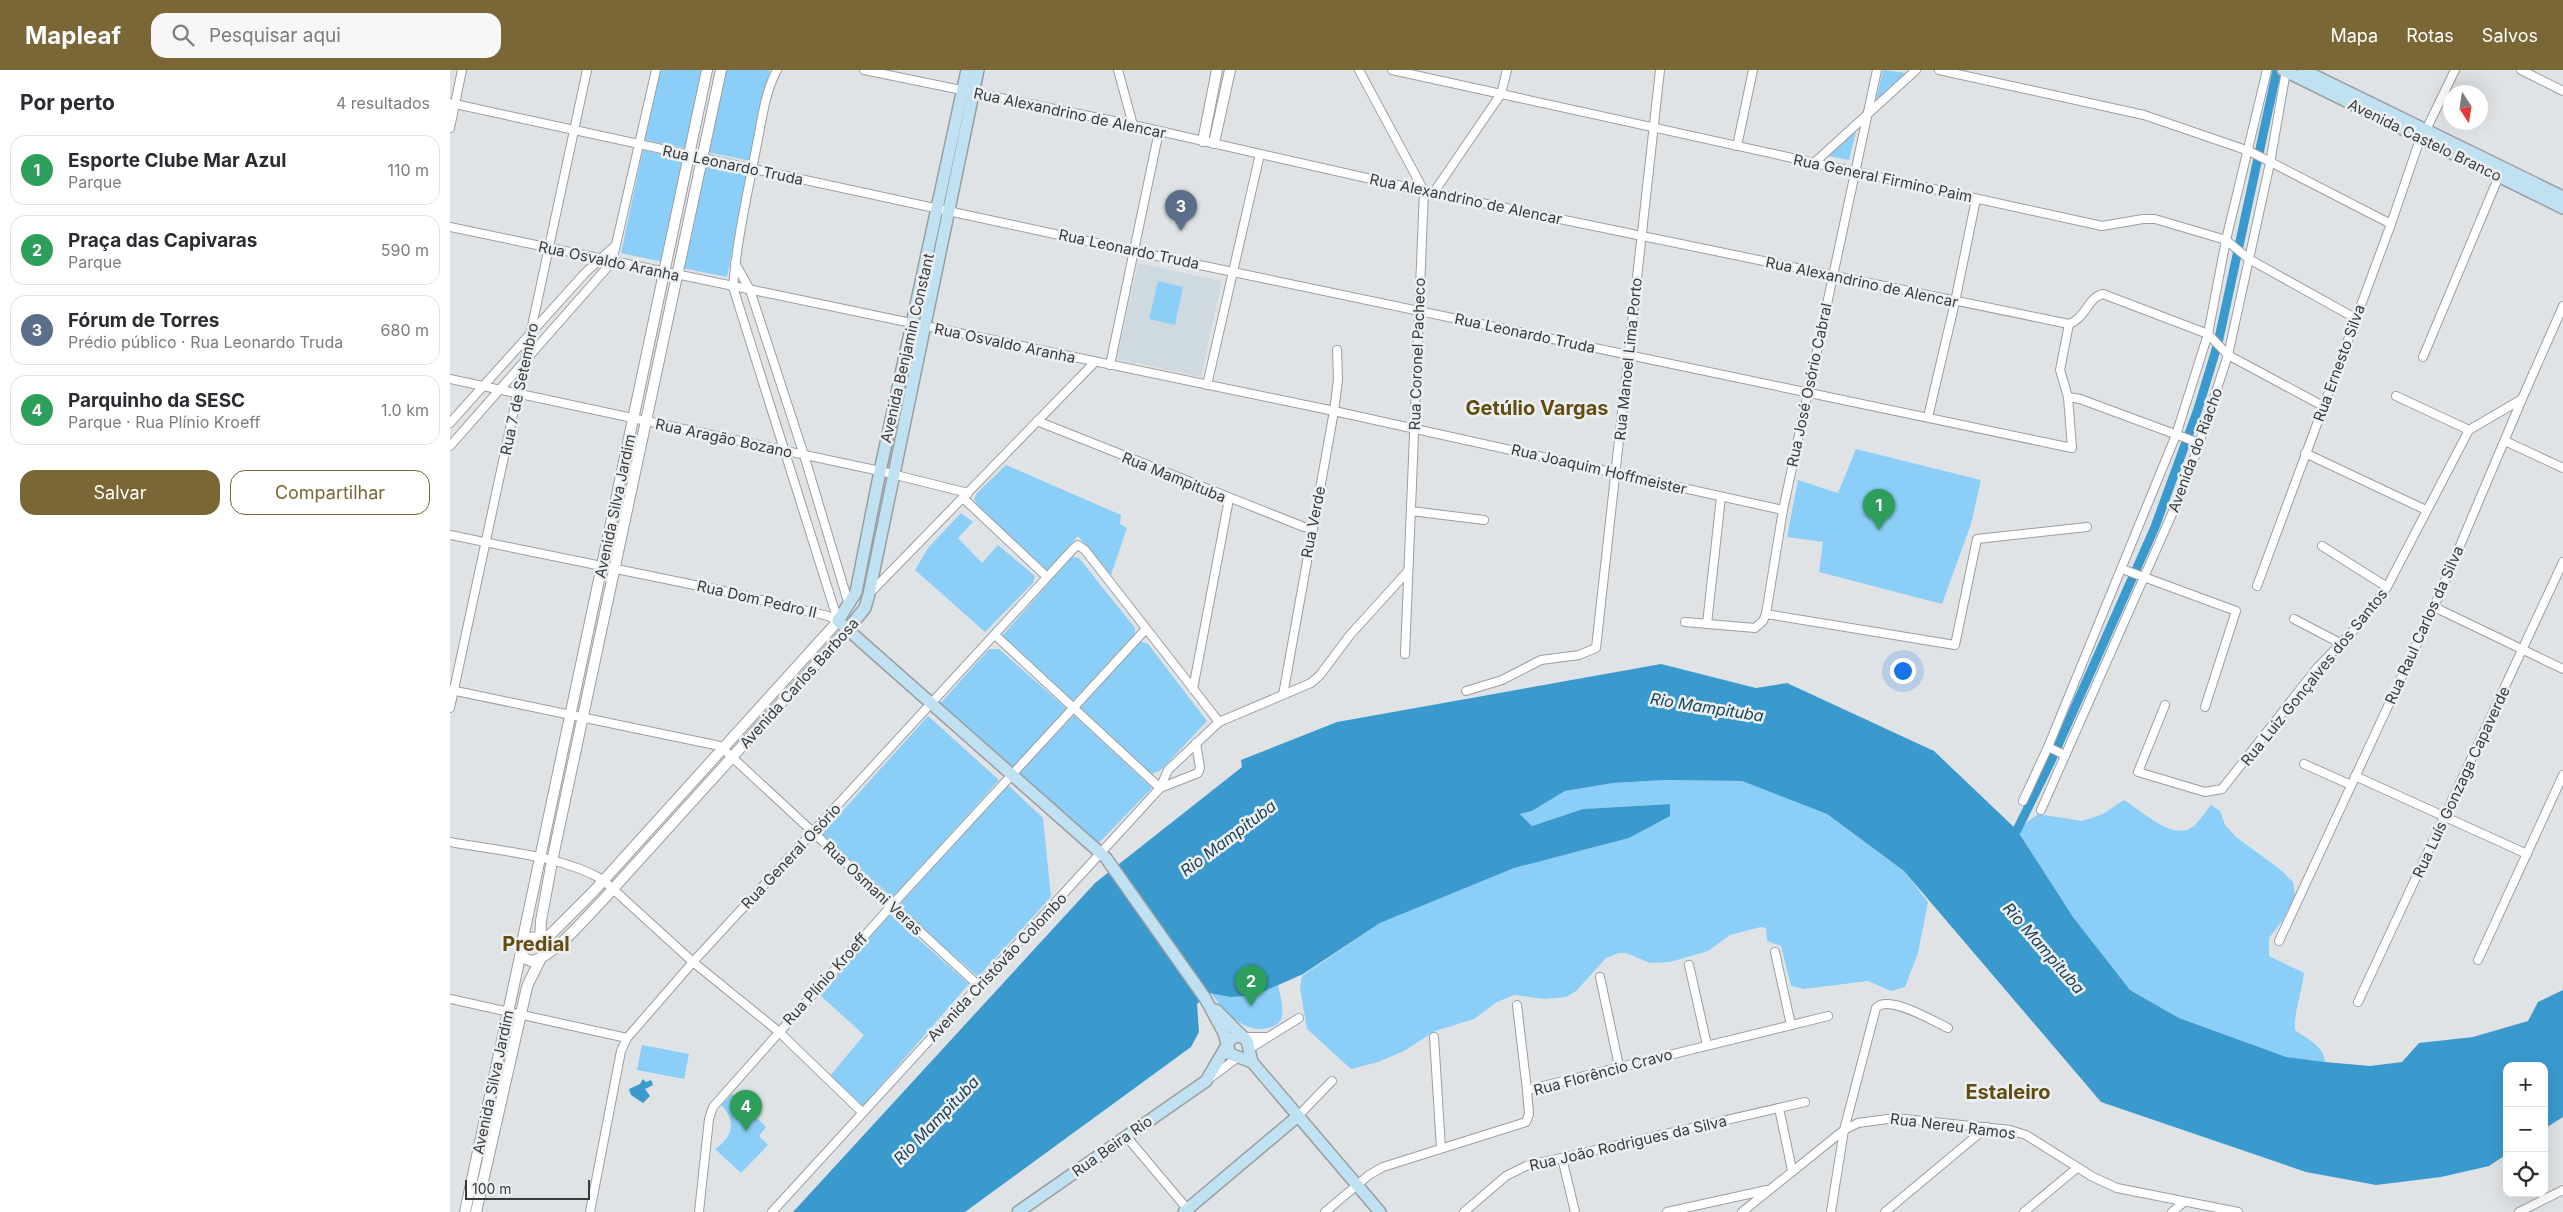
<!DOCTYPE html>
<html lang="pt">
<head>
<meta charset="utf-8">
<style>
  :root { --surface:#fff; --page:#f7f7f7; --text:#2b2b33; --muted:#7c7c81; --line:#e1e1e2; --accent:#7b6636 }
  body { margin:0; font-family:Inter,sans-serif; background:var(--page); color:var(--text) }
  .controls { position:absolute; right:15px; bottom:15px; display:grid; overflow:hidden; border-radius:10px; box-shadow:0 5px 20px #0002 }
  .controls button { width:45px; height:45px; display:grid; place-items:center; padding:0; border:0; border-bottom:1px solid var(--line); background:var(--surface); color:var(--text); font:25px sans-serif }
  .compass { position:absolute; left:1993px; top:15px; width:45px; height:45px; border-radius:50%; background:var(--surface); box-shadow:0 5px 20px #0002; rotate:168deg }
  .scale { position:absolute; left:15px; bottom:12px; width:125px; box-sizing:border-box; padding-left:5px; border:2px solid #393b3b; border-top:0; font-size:14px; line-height:18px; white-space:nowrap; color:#393b3b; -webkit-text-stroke:4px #edf0f2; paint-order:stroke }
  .you { position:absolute; left:1452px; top:600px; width:18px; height:18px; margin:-12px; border:4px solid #fff; border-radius:50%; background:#1a73e8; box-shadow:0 0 0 8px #1a73e833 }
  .badge { display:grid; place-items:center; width:32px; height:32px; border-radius:50%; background:var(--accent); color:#fff; font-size:16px; font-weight:700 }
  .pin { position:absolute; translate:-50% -41px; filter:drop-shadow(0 1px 2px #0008) }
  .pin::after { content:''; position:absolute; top:26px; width:18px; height:15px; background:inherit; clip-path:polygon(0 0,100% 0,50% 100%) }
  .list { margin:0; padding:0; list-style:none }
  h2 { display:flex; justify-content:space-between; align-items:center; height:65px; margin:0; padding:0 20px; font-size:21px }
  h2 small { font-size:16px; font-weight:400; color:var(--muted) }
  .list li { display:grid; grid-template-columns:32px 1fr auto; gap:15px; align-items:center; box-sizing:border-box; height:70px; margin:0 10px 10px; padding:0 10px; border:1px solid var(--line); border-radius:15px }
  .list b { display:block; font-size:19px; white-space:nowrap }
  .list p { margin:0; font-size:16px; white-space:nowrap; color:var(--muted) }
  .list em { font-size:16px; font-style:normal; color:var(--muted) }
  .actions { display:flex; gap:10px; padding:15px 20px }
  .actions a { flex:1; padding:11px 0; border:1px solid var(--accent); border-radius:15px; text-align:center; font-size:18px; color:var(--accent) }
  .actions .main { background:var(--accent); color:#fff }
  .icon { flex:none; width:28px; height:28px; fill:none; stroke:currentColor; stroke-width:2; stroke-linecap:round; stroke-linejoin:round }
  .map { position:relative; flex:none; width:2113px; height:1142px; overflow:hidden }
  header { display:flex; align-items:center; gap:30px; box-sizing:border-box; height:70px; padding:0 25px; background:var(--accent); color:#fff }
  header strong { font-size:24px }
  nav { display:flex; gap:28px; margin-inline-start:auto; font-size:18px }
  .search { width:350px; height:45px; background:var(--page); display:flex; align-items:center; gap:12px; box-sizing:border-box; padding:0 18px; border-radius:15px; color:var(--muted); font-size:19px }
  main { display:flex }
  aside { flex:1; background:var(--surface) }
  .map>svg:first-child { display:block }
</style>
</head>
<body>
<header>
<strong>Mapleaf</strong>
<div class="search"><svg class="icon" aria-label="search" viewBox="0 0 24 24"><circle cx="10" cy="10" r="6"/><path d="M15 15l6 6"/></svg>Pesquisar aqui</div>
<nav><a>Mapa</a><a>Rotas</a><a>Salvos</a></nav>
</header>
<main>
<aside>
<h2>Por perto<small>4 resultados</small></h2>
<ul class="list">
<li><span class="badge" style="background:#2e9e5b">1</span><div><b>Esporte Clube Mar Azul</b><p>Parque</p></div><em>110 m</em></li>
<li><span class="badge" style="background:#2e9e5b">2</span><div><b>Praça das Capivaras</b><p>Parque</p></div><em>590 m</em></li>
<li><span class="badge" style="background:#5c6f8a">3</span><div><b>Fórum de Torres</b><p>Prédio público · Rua Leonardo Truda</p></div><em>680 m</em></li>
<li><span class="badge" style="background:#2e9e5b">4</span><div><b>Parquinho da SESC</b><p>Parque · Rua Plínio Kroeff</p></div><em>1.0 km</em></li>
</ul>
<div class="actions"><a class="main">Salvar</a><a>Compartilhar</a></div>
</aside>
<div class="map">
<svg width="2113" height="1142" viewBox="0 0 2113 1142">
  <rect width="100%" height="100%" fill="#e0e3e5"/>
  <polygon fill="#cfd9e0" points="688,193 772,211 751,307 667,289"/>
  <g fill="#8bcff8">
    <polygon points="209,0 255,0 239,79 195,70"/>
    <polygon points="274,0 320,0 301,91 257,82"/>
    <polygon points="1433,0 1457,3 1426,30"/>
    <polygon points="1406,61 1399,90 1378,86"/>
    <polygon points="193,80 235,89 213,192 171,183"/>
    <polygon points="254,94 298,103 277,207 232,198"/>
    <polygon points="708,211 733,217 725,255 699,249"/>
    <polygon points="1406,379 1531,410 1521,454 1492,534 1369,502 1373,472 1337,467 1348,410 1388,423"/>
    <polygon points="556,395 671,445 670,454 677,458 661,505 628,466 598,500 591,501 528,436 524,429 527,423"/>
    <polygon points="511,443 523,452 508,468 532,493 548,475 585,506 583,513 535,562 465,500 478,478"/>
    <polygon points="622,487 629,488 685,558 685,564 623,631 552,566"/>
    <polygon points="690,571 698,574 757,651 711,700 702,704 630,638"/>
    <polygon points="539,579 549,579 617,639 562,700 489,635"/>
    <polygon points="624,645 702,718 645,777 568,704"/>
    <polygon points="478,646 549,710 443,828 372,764"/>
    <polygon points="1215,710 1292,711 1377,744 1454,801 1478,832 1468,883 1455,917 1441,921 1418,911 1354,919 1341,916 1331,876 1317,871 1316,858 1311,857 1280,865 1258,881 1220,892 1200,893 1176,883 1169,883 1156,888 1126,921 1116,927 1095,929 1064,925 1047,932 1024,949 985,961 954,981 928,992 901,999 857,959 850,918 852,906 930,853 1063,798 1179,768 1219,734 1133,739 1082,756 1070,744 1082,741 1115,721 1163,713"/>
    <polygon points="558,715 593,748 601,827 528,907 448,836"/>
    <path d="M1674 730C1694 742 1726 775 1746 754 1752 748 1756 741 1761 735L1770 741 1775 755 1786 767 1831 800 1843 812 1845 825 1833 850 1819 868V886L1854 903C1852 923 1844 940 1845 960 1857 969 1874 976 1875 992L1836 988 1729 948 1680 920 1623 847 1567 760 1588 744 1632 751 1653 744Z"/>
    <polygon points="440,844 519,914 413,1036 380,1006 414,965 370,925"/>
    <path d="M828 915C830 925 834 937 832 946 831 952 827 955 822 957 795 966 775 942 761 923 787 929 804 926 828 915Z"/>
    <polygon points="192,975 239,984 234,1009 187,1000"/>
    <path d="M282 1024 316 1057 309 1066 318 1075 291 1103 265 1079C283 1067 287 1051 271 1035Z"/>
  </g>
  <g fill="#3a9ace">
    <polygon points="1211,594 1306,618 1337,613 1484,681 1567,760 1623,847 1680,920 1729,948 1836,987 1875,992 1920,996 1952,992 1969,973 2023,967 2078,951 2088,932 2113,920 2113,1047 2094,1059 2094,996 2057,996 2057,1084 2039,1096 1991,1107 1926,1115 1856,1102 1651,1032 1454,801 1377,744 1292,711 1215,710 1163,713 1115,721 1082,741 1070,744 1082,756 1133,739 1220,734 1220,746 1179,768 1064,798 930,853 853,904 806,925 781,927 759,923 747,934 749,962 741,977 515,1142 343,1142 645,813 792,697 791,690 887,652"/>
    <polygon points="193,1009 196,1012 201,1010 203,1015 195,1019 200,1026 193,1033 181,1025 179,1019 190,1014"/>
  </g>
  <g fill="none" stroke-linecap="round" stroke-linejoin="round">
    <polyline stroke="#3a9ace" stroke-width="9" points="1567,760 1601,691 1705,457 1748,339 1768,273 1827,0"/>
    <g stroke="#9b9ea0" stroke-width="10">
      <g id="minor">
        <path d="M327 0C315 22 312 49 307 74 298 121 287 169 283 217L388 551"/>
        <polyline points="414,0 683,55 974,121 1619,254"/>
        <polyline points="668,0 683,55"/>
        <polyline points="909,0 974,121 955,584"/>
        <polyline points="942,0 1652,156 1693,149 1705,149 1776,170 1799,189 1905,248"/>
        <polyline points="1489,0 1694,45 1799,81 1941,154"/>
        <polyline points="2071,0 2113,21"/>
        <path d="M0 33 683 181 1622 378 1618 327 1610 300 1619 254C1636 248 1638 227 1653 224L1758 264 1778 285 1873 336"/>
        <polyline points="0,58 12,0"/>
        <polyline points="1976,60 2005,0"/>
        <polyline points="1287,76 1303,0"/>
        <polyline points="1364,93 1466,0"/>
        <polyline points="984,122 1051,24 1057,0"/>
        <polyline points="0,157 884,341 1333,440"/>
        <polyline points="285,193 300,220 354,385 399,535"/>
        <polyline points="1973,287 2049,106"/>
        <polyline points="660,295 709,61"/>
        <polyline points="0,309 430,401 518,423"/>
        <polyline points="757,315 810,84"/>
        <polyline points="1946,326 2019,360"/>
        <polyline points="1618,327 1630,329 1749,373"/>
        <polyline points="1478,347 1505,232 1526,129"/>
        <polyline points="587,351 854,457 862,458"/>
        <polyline points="0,353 135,203 166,175"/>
        <polyline points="2055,371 2113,398"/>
        <polyline points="0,376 162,192 206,0"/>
        <polyline points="1855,383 1976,440"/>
        <polyline points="513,428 597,507"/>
        <polyline points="961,441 1034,450"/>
        <polyline points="0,465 274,521 378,546 388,551"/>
        <polyline points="1872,476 1937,517"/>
        <polyline points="1672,499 1786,541 1755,637"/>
        <polyline points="1807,516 1941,154 1970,69"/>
        <polyline points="419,524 645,292"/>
        <polyline points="1984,537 2113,599"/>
        <polyline points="1316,544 1333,440 1427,0"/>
        <polyline points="1844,549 1890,573"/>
        <polyline points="1235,552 1305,558 1313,551 1316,544 1505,575 1527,469 1637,457"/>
        <polyline points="1257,554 1271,427"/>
        <polyline points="545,565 710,718"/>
        <polyline points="743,619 779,429"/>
        <polyline points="1,620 270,676 529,916"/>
        <polyline points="1016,621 1052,610 1091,590 1129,585 1146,578 1210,0"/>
        <polyline points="833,625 884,341 888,310 887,280"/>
        <polyline points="1715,635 1688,702 1755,722 1772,719 1867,598 1907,557 1937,517 2019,360 2072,329"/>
        <polyline points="0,638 137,0"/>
        <polyline points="1598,677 1615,685"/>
        <polyline points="1854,694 1901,715"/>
        <polyline points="1905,706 2077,784"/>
        <polyline points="710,718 748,703 750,698 746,673"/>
        <polyline points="1573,731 1598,677 1726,365 1758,264 1776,170 1817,0"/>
        <polyline points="1591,740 1737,410 1778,285 1820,93 1836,1"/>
        <path d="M0 772C48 781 111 785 153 810L243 892 328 961 412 1042"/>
        <polyline points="1829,871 1984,537 2072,329 2113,236"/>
        <polyline points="1325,882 1341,955"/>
        <polyline points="2028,890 2113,705"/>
        <polyline points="1239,895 1257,975"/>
        <polyline points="1150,907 1169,996"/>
        <polyline points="0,929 177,968"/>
        <polyline points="1908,932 2113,492"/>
        <polyline points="1067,935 1077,1020"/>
        <polyline points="793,967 818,967"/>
        <polyline points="984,967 991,1078"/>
        <polyline points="799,979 849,948"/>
        <polyline points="760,1008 787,988"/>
        <polyline points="1329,1038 1342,1100"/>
        <polyline points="848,1046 882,1011"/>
        <polyline points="676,1066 739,1141"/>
        <polyline points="1112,1088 1125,1142"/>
        <polyline points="140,1142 171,981 177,968 243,892 624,478 628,475 635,480 769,652"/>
        <polyline points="249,1142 259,1049 263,1037 442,835 695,560"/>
        <polyline points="322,1142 700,729 710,718 718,700 769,652 861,613 870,605 900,565 958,501"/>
        <polyline points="875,1142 919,1105 933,1097 1076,1052 1079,1044 1077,1020 1378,946"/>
        <polyline points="1014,1142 1056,1106 1076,1096 1355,1032"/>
        <polyline points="1217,1142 1317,1120"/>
        <polyline points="1292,1142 1394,1060 1408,1053 1445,1048 1560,1060 1576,1065 1643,1107 1667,1118 1788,1142"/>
        <path d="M1381 1142 1394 1060 1426 938C1438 924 1483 951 1498 958"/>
        <polyline points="1435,1142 1537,1057"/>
        <polyline points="1574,1142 1627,1098"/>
        <polyline points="1722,1142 1734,1132"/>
        <polyline points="2069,1142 2113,1120"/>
      </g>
    </g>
    <g stroke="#9b9ea0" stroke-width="12">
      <g id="tertiary">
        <polyline points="271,0 102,791 91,851 90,870 101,864 144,821 388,551"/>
        <polyline points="753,71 767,0"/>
        <polyline points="764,73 780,0"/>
        <polyline points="72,873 257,0"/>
        <polyline points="15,1142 71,882"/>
        <path d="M26 1142 77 917C80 908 94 885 94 880 95 866 80 864 72 873 69 881 72 888 81 891 102 889 138 845 153 830L398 559"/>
      </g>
    </g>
    <g stroke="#9b9ea0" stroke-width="14">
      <g id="secondary">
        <polyline points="517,0 430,401 406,522 388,551 656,788 755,928 774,963 780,984 802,992"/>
        <polyline points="1833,0 2113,138"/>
        <polyline points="1853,0 2113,127"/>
        <polyline points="398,559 415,538 419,524 528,0"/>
        <polyline points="766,940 797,971 802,992 930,1142"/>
        <polyline points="568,1142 756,1011 780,970 786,966 793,967"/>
        <polyline points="734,1142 848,1046"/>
      </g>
    </g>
    <use href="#minor" stroke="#fff" stroke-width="8"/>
    <use href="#tertiary" stroke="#fff" stroke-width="10"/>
    <use href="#secondary" stroke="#c0e1f2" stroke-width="11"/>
  </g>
  <g text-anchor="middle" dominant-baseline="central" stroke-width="5" stroke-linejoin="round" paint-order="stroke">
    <g font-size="15" fill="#393b3b" stroke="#edf0f2">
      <text transform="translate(620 43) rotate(12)">Rua Alexandrino de Alencar</text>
      <text transform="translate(1975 70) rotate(26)">Avenida Castelo Branco</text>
      <text transform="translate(283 95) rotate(12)">Rua Leonardo Truda</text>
      <text transform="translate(1433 108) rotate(12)">Rua General Firmino Paim</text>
      <text transform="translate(1016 129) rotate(12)">Rua Alexandrino de Alencar</text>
      <text transform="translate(679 179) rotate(12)">Rua Leonardo Truda</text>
      <text transform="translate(159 191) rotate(12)">Rua Osvaldo Aranha</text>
      <text transform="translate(1412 212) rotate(12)">Rua Alexandrino de Alencar</text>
      <text transform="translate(1075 263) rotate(12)">Rua Leonardo Truda</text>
      <text transform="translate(555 273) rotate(12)">Rua Osvaldo Aranha</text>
      <text transform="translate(457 278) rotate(-77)">Avenida Benjamin Constant</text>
      <text transform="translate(967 284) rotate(-88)">Rua Coronel Pacheco</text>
      <text transform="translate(1178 289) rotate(-84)">Rua Manoel Lima Porto</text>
      <text transform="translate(1889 293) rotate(-70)">Rua Ernesto Silva</text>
      <text transform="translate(1359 315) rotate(-78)">Rua José Osório Cabral</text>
      <text transform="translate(69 319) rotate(-78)">Rua 7 de Setembro</text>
      <text transform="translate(274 368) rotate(12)">Rua Aragão Bozano</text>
      <text transform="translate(1745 380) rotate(-70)">Avenida do Riacho</text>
      <text transform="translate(1149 399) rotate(13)">Rua Joaquim Hoffmeister</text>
      <text transform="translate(724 407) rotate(22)">Rua Mampituba</text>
      <text transform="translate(165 436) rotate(-78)">Avenida Silva Jardim</text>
      <text transform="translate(863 452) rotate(-79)">Rua Verde</text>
      <text transform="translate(307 529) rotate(13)">Rua Dom Pedro II</text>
      <text transform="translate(1974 555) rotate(-66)">Rua Raul Carlos da Silva</text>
      <text transform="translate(1864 607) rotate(-51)">Rua Luiz Gonçalves dos Santos</text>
      <text transform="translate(349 613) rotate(-48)">Avenida Carlos Barbosa</text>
      <text transform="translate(2011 712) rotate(-65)">Rua Luís Gonzaga Capaverde</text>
      <text transform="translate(341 786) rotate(-47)">Rua General Osório</text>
      <text transform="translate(423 818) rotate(43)">Rua Osmani Veras</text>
      <text transform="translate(547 897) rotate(-47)">Avenida Cristóvão Colombo</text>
      <text transform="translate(375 909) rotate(-48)">Rua Plínio Kroeff</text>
      <text transform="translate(1153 1002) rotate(-15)">Rua Florêncio Cravo</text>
      <text transform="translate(43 1012) rotate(-78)">Avenida Silva Jardim</text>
      <text transform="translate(1503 1056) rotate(7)">Rua Nereu Ramos</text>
      <text transform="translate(1178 1073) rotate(-13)">Rua João Rodrigues da Silva</text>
      <text transform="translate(662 1076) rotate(-35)">Rua Beira Rio</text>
    </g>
    <g font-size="16" font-style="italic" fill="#1a4258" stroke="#edf0f2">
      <text transform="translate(1257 637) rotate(9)">Rio Mampituba</text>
      <text transform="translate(778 768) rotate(-37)">Rio Mampituba</text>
      <text transform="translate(1594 878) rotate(49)">Rio Mampituba</text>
      <text transform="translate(486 1050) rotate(-46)">Rio Mampituba</text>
    </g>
    <g font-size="20" font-weight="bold" fill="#624c10" stroke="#edf0f2">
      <text x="1087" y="338">Getúlio Vargas</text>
      <text x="86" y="874">Predial</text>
      <text x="1558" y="1022">Estaleiro</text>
    </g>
  </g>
</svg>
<div class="controls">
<button>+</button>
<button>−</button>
<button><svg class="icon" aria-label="locate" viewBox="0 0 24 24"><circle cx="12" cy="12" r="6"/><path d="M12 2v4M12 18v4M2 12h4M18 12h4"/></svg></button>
</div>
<svg class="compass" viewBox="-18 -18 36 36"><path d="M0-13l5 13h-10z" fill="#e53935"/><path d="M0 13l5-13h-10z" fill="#7c7c81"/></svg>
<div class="scale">100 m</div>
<div class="you"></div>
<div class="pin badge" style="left:1429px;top:460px;background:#2e9e5b">1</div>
<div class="pin badge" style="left:801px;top:936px;background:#2e9e5b">2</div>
<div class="pin badge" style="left:731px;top:161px;background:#5c6f8a">3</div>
<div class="pin badge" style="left:296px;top:1061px;background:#2e9e5b">4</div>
</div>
</main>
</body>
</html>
